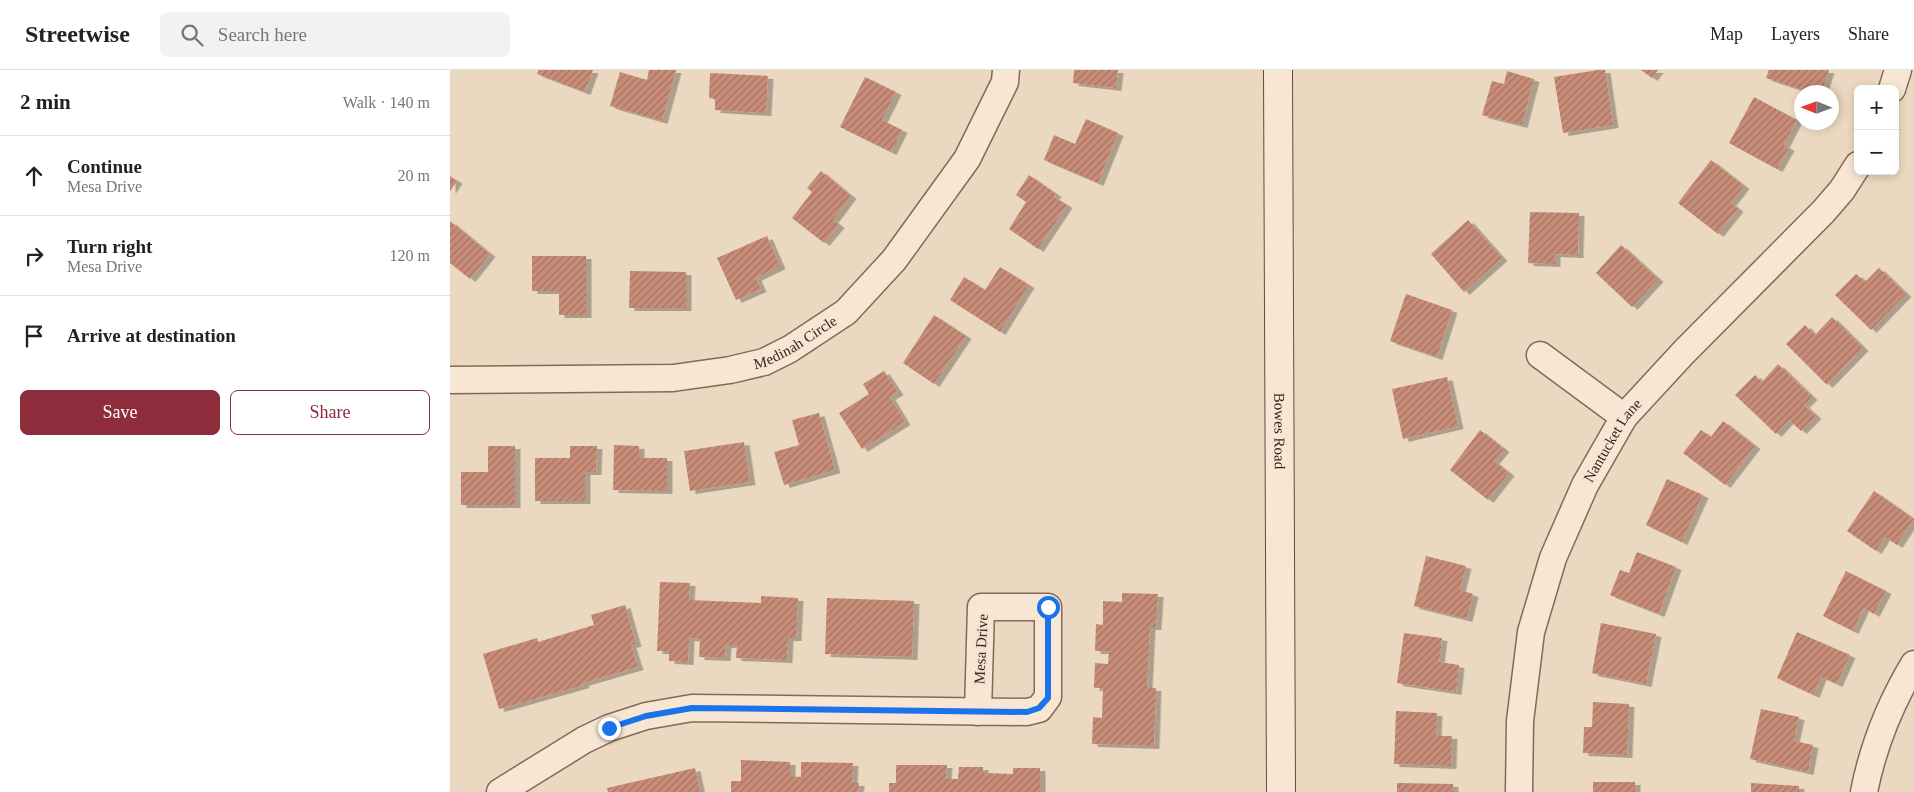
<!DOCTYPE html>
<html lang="en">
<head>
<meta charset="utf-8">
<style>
  :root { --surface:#fff; --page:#f2f2f2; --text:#222; --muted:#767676; --line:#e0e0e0; --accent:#8f2c3c }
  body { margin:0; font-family:"Times New Roman",serif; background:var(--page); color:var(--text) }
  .controls { position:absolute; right:15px; top:15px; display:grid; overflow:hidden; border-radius:8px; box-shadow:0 2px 8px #0003 }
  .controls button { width:45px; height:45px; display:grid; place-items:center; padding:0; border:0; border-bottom:1px solid var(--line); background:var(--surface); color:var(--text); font:25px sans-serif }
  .compass { position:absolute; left:1344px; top:15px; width:45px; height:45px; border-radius:50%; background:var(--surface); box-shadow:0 2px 8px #0003; rotate:271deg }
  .stop { position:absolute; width:15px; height:15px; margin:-11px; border:4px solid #1a73e8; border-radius:50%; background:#fff }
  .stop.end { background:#1a73e8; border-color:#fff; box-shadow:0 1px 5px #0008 }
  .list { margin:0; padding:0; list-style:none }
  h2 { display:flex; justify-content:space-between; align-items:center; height:65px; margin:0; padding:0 20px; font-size:21px }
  h2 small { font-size:16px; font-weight:400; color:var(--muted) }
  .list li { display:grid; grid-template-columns:32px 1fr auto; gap:15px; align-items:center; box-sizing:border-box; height:80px; padding:0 20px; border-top:1px solid var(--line) }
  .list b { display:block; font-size:19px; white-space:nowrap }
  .list p { margin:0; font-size:16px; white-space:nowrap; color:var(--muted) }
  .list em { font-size:16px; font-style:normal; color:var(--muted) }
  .actions { display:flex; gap:10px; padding:15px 20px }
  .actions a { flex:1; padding:11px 0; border:1px solid var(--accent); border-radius:8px; text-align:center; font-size:18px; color:var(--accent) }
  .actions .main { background:var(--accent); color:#fff }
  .icon { flex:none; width:28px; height:28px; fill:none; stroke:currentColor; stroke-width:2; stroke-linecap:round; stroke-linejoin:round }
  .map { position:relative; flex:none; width:1464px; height:722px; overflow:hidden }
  header { display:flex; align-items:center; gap:30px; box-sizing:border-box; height:70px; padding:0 25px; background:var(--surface); border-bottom:1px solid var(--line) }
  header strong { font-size:24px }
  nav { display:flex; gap:28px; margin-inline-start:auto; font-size:18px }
  .search { width:350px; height:45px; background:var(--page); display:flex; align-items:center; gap:12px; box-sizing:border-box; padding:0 18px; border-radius:8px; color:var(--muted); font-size:19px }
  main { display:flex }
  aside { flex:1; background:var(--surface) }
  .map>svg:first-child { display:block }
</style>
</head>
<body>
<header>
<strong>Streetwise</strong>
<div class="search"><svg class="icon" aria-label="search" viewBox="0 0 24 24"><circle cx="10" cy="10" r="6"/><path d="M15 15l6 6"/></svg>Search here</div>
<nav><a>Map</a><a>Layers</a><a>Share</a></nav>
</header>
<main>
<aside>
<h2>2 min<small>Walk · 140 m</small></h2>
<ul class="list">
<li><svg class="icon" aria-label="ahead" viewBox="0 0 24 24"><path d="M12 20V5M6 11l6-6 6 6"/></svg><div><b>Continue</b><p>Mesa Drive</p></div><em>20 m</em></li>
<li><svg class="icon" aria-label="right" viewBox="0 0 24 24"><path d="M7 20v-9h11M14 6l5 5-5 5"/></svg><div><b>Turn right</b><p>Mesa Drive</p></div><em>120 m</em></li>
<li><svg class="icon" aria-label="arrive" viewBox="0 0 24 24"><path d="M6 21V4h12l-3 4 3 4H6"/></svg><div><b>Arrive at destination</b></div></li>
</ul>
<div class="actions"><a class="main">Save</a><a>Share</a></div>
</aside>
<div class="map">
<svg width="1464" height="722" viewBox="0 0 1464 722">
  <defs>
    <pattern id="building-hatch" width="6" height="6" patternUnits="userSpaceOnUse" patternTransform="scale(1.25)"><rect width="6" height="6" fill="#c88d78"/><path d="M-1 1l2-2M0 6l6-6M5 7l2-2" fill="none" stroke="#a37362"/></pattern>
    <filter id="shadow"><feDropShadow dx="5.5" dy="3" stdDeviation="0" flood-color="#0004"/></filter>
  </defs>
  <rect width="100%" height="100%" fill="#ebd8c0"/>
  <g fill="url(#building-hatch)" filter="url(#shadow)">
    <polygon points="89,0 143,0 135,22 87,4"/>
    <polygon points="199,0 226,0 212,51 160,36 170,2 197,10"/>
    <polygon points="624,0 668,0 666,18 623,13"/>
    <polygon points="1148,0 1155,0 1163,55 1113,63 1104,7"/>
    <polygon points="1191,0 1208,0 1202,8"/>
    <polygon points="1319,0 1379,0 1372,22 1359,22 1316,8"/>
    <polygon points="1057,1 1084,9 1072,55 1032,45 1042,11 1054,14"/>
    <polygon points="260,3 318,6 316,43 265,40 265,29 259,28"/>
    <polygon points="415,7 446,22 432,50 452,60 441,82 390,57"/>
    <polygon points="1304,27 1347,50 1334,75 1339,78 1327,99 1279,73"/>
    <polygon points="636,49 668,63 648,113 594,90 604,65 625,74"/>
    <polygon points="1261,90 1294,116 1281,133 1288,139 1268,164 1228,133"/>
    <polygon points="371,101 401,126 383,150 389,155 374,173 342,148 362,122 357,118"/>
    <polygon points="579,105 606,124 604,127 617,135 588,179 559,159 576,132 566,125"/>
    <polygon points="0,106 7,111 0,121"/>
    <polygon points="1080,142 1129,143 1128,185 1105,184 1105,194 1078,193"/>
    <polygon points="1018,150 1052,188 1014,222 981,184"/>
    <polygon points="0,151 40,184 20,209 0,193"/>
    <polygon points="317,166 330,196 306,208 311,219 286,230 267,188"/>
    <polygon points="1171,175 1208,209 1182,237 1146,203"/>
    <polygon points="82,186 136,186 136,245 109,245 109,221 82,221"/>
    <polygon points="550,197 579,215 550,262 500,230 514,207 535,220"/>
    <polygon points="1429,198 1456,224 1421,260 1385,225 1406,204 1415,212"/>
    <polygon points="180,201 236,202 236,238 179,238"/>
    <polygon points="956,224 1002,240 987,287 940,271"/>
    <polygon points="484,245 516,266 484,314 453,293"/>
    <polygon points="1382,247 1413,278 1377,315 1336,274 1355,255 1365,265"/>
    <polygon points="1328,294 1362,327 1354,335 1366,346 1351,361 1339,350 1326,364 1285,325 1305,305 1312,312"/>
    <polygon points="434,301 448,322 440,327 455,352 412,379 389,343 419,324 413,314"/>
    <polygon points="997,307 1008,356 953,369 942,319"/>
    <polygon points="369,343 385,400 334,415 324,382 349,375 342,350"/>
    <polygon points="1273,351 1305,376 1275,415 1233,383 1251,360 1261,367"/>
    <polygon points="1030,360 1054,379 1044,391 1059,403 1038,430 1000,400"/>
    <polygon points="294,372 300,412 240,421 234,381"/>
    <polygon points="164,375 189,376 189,388 217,388 217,421 163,420"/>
    <polygon points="38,376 65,376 65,435 11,435 11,402 38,402"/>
    <polygon points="120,376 147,376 146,402 135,402 135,431 85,431 85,388 120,388"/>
    <polygon points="1217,409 1253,425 1232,472 1196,455"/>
    <polygon points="1424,421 1464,449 1447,475 1435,467 1426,481 1397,461"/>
    <polygon points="1187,482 1226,497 1209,544 1160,525 1170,500 1179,503"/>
    <polygon points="976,486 1016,496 1010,520 1023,524 1017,549 964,536"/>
    <polygon points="1396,501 1436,521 1424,544 1414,538 1403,561 1373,546"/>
    <polygon points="210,512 240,513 239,530 311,533 311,526 348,528 346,568 338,568 337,590 286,588 287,575 276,575 275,588 249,587 250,569 239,568 238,592 219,591 219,581 207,581"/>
    <polygon points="672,523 708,524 706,557 700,557 697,618 706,618 704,676 642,674 643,647 652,648 653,618 644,618 645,593 658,594 659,581 645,581 646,554 653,555 653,531 672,532"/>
    <polygon points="377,528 464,531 462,587 375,584"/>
    <polygon points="175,535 186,574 181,575 188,597 133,613 134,615 49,639 33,584 87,568 88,572 144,555 141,545"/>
    <polygon points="1151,553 1206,564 1196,614 1142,603"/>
    <polygon points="1347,562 1400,585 1387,614 1371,607 1364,625 1327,608"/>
    <polygon points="954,563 992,568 989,592 1009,595 1006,622 947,613"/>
    <polygon points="1143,632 1179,634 1177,685 1133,683 1134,657 1142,657"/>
    <polygon points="1311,639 1349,647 1344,671 1363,675 1358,702 1300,689"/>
    <polygon points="946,641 987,643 986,666 1002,666 1001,696 944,694"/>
    <polygon points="291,690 340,692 340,706 351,707 351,692 403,693 402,713 409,713 408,722 281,722 281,711 291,711"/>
    <polygon points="446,695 497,695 496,709 508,709 509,697 533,697 533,703 563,704 563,698 590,698 590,722 439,722 439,713 446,713"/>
    <polygon points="245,698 250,722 158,722 157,718"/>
    <rect x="1143" y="712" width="42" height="10"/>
    <polygon points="947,713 1003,714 1003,722 947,722"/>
    <polygon points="1301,713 1349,716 1349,722 1301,722"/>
  </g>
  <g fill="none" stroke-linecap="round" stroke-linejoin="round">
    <g stroke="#836959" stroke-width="29">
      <g id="street">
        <polyline points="1442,19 1448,0"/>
        <polyline points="1090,285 1174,347"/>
        <path id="s1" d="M0 310 223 308 280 300 314 292 340 279 396 242 444 190 517 89 555 12 556 0"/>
        <polyline points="50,722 134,670 159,658 196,646 242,638 577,642 589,639 598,627 598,537 531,537 528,642"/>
        <path id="s2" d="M1069 722 1070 651 1081 562 1103 488 1135 415 1174 347 1234 282 1373 142 1392 120 1408 95"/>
        <path d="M1414 722C1423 676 1440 634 1464 594"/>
      </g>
    </g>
    <g stroke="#654a3c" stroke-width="30">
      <g id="secondary">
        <path id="s3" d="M828 0 831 722"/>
      </g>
    </g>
    <use href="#street" stroke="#f7e6d3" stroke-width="26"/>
    <use href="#secondary" stroke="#f7e6d3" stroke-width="28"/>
  </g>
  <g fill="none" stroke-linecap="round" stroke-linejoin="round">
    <polyline stroke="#1a73e8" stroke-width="6" points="159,658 196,646 242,638 577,642 589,638 598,628 598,537"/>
  </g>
  <g text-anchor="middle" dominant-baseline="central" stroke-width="4.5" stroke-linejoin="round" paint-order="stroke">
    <g font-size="15" fill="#33241d" stroke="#f3e3cf">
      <text stroke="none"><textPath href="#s1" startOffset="352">Medinah Circle</textPath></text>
      <text stroke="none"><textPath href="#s3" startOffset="361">Bowes Road</textPath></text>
      <text stroke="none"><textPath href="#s2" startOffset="370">Nantucket Lane</textPath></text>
      <text transform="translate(531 579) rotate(-87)">Mesa Drive</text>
    </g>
  </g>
</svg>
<div class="controls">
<button>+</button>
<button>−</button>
</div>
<svg class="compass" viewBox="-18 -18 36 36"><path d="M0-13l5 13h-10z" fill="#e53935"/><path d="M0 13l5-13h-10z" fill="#767676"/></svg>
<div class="stop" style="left:598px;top:537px"></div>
<div class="stop end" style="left:159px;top:658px"></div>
</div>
</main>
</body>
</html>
